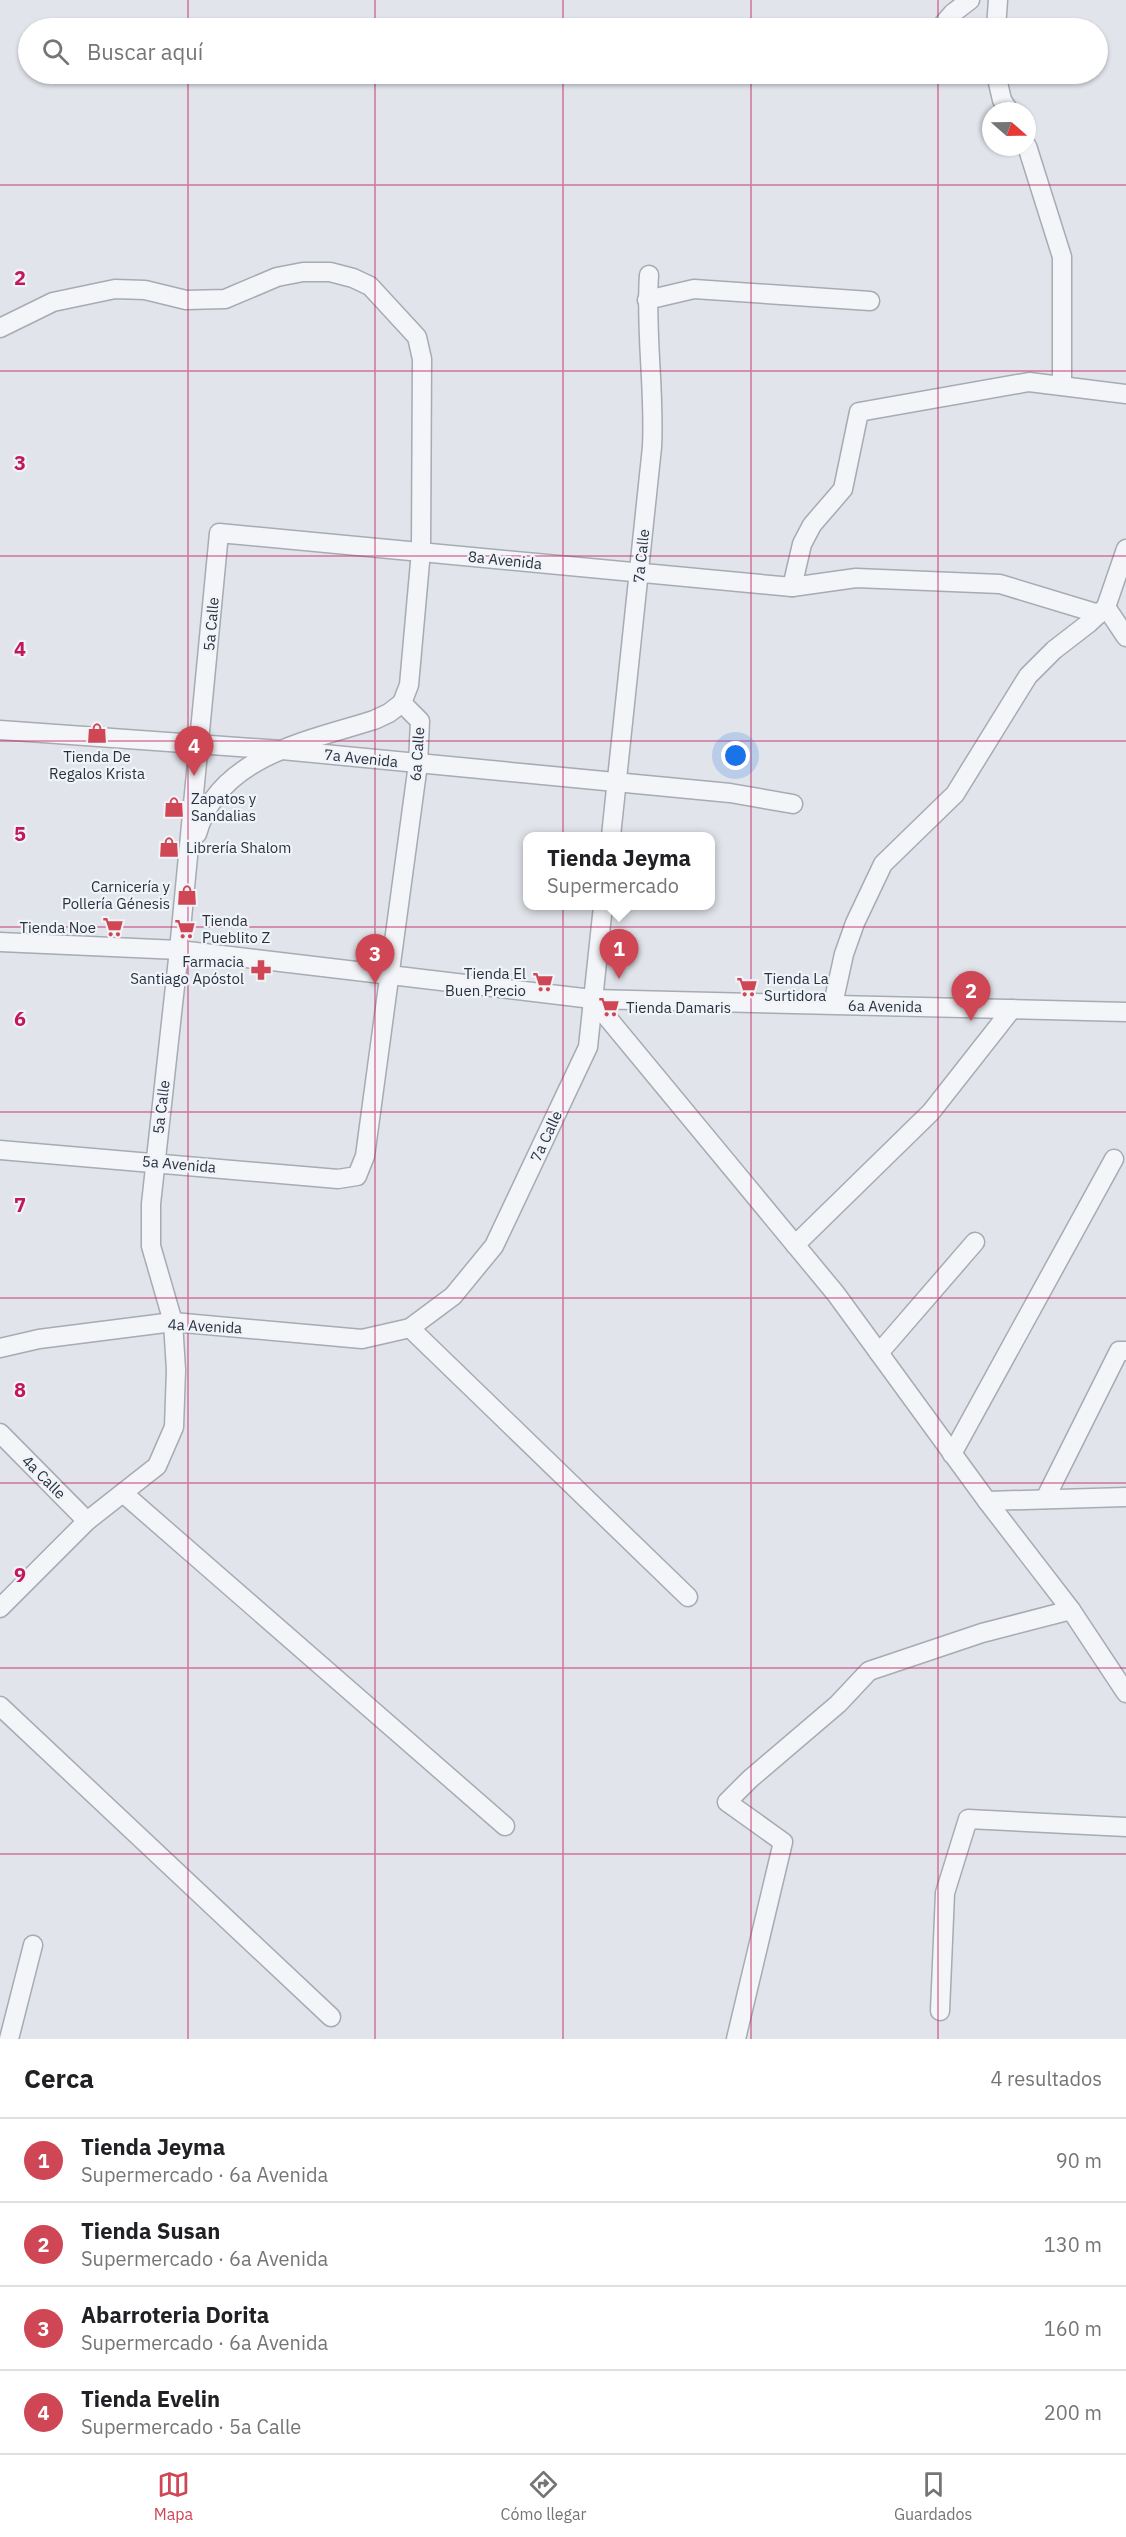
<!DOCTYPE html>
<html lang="es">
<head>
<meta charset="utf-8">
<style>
  :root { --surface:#fff; --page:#f6f6f6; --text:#202124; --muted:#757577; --line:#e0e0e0; --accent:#cf4655 }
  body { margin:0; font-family:"IBM Plex Sans",sans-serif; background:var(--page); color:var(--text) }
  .compass { position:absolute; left:982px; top:102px; width:54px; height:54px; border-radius:50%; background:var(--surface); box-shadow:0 2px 4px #0004; rotate:110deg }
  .you { position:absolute; left:736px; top:756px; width:21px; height:21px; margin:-15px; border:4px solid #fff; border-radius:50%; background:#1a73e8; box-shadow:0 0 0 9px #1a73e833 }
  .badge { display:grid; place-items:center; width:39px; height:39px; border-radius:50%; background:var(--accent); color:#fff; font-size:20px; font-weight:700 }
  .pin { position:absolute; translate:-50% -50px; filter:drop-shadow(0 2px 3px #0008) }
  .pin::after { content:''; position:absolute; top:32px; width:21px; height:18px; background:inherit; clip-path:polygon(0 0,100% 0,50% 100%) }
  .popup { position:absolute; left:523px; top:832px; width:192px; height:78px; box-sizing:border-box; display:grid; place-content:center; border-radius:12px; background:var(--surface); filter:drop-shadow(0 2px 4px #0005); font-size:20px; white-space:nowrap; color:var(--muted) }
  .popup b { font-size:22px; color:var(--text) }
  .popup::after { content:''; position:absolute; left:50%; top:100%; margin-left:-12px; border:12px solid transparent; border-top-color:var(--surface) }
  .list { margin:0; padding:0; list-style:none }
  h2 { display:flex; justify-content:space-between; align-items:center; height:78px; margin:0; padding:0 24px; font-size:26px }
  h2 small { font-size:20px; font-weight:400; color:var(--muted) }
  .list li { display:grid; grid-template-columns:39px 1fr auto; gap:18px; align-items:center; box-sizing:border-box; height:84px; padding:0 24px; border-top:2px solid var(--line) }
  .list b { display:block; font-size:22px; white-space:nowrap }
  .list p { margin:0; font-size:20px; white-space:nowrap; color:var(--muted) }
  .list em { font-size:20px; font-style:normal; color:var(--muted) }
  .icon { flex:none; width:33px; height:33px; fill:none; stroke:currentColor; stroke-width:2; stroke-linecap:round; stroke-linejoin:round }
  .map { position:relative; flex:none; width:1126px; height:2039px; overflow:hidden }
  .search { position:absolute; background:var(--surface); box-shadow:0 2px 4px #0004; left:18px; right:18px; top:18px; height:66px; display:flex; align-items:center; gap:15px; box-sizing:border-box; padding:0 21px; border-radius:33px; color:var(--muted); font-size:22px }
  .sheet { height:414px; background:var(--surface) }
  nav { display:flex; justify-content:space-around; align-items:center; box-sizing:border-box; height:84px; border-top:2px solid var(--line); background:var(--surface); font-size:16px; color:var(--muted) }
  nav a { display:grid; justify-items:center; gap:3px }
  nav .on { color:var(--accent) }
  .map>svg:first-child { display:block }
</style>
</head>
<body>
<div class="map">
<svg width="1126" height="2039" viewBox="0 0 1126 2039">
  <rect width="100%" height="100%" fill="#e1e4ea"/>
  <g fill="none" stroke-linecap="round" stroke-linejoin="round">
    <g stroke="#a6abb4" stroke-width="21">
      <g id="minor">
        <polyline points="940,28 953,13 970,0"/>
        <polyline points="996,28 998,0"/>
        <polyline points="996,74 1002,100 1009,111"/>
        <polyline points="1027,146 1062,257 1062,384"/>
        <polyline points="647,300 694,289 870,301"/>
        <polyline points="0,328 53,302 115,289 145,290 186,300 225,299 277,277 303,272 330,272 353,278 370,286 417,337 422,359 421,551 409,685 402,703"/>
        <polyline points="792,587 802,544 812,525 843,489 859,412 1029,382 1126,394"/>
        <polyline points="1106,607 1126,637"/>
        <polyline points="0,730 282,750 730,793 793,804"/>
        <path d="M197 834C218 756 308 741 374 720L389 713 402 703"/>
        <path d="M611 836 652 447C655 390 645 332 649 275"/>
        <polyline points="0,942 179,950 592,999 1126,1012"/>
        <polyline points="592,999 836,1294 987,1501 1071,1610 1126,1693"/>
        <polyline points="833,1004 844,954 855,923 883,864 955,794 1028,676 1054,650 1089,623 1106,607 1126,549"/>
        <polyline points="0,1150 338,1179 357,1176 365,1156 418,764 420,721 402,703"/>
        <polyline points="795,1245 931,1112 1012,1009"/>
        <polyline points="410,1328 688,1597"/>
        <polyline points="0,1348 39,1339 173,1322 362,1339 410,1328 453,1296 494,1246 588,1047 603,906"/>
        <polyline points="879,1353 975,1242"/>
        <polyline points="0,1433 87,1521"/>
        <polyline points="952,1454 1114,1159"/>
        <polyline points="123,1493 505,1826"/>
        <polyline points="1045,1499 1119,1351 1126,1351"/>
        <polyline points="987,1501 1126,1497"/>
        <polyline points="0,1608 87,1521 157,1466 174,1427 176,1370 173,1322 151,1246 151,1204 179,950 219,533 792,587 856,578 1000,584 1099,614"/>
        <polyline points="0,1706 331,2017"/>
        <polyline points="940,2011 945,1893 968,1819 1126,1827"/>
        <polyline points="9,2039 33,1945"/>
        <polyline points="736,2039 783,1842 727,1802 750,1779 838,1704 869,1671 982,1633 1071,1610"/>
      </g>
    </g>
    <use href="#minor" stroke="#f3f5f8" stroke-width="18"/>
  </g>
  <path fill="none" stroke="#c2185b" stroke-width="1.5" stroke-opacity="0.55" d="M188 0V28M375 0V28M563 0V28M751 0V28M938 0V28M188 74V2039M375 74V2039M563 74V2039M751 74V2039M938 74V2039M0 185H1126M0 371H1126M0 556H1126M0 741H1126M0 927H1126M0 1112H1126M0 1298H1126M0 1483H1126M0 1668H1126M0 1854H1126"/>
  <defs>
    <g id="shop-bare" transform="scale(1.62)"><path d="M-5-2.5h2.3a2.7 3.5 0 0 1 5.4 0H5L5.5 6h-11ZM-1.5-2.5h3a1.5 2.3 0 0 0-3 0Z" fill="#cf4655" stroke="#f0f3f7" stroke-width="2.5" paint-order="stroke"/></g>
    <g id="supermarket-bare" transform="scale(1.62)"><path d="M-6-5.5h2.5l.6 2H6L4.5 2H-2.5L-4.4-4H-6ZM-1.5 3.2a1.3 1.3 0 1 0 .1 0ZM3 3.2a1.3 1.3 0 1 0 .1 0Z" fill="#cf4655" stroke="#f0f3f7" stroke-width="2.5" paint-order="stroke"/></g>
    <g id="pharmacy-bare" transform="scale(1.62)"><path d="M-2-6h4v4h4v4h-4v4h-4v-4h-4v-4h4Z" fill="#cf4655" stroke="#f0f3f7" stroke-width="2.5" paint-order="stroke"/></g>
  </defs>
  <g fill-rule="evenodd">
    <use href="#shop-bare" x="97" y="733"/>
    <use href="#shop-bare" x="174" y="807"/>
    <use href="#shop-bare" x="169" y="847"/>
    <use href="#shop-bare" x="187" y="895"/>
    <use href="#supermarket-bare" x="113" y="927"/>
    <use href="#supermarket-bare" x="185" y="929"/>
    <use href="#pharmacy-bare" x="261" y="970"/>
    <use href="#supermarket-bare" x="543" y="982"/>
    <use href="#supermarket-bare" x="747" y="987"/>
    <use href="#supermarket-bare" x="609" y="1007"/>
  </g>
  <g text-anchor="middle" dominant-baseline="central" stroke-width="4.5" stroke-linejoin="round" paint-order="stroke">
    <g font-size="15" fill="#293141" stroke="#f0f3f7">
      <text transform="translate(641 556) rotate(-84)">7a Calle</text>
      <text transform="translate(505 560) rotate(6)">8a Avenida</text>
      <text transform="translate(211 624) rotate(-85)">5a Calle</text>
      <text transform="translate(417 754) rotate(-86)">6a Calle</text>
      <text transform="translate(361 758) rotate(6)">7a Avenida</text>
      <text transform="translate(885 1006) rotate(1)">6a Avenida</text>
      <text transform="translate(161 1107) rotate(-83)">5a Calle</text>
      <text transform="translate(546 1136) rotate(-65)">7a Calle</text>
      <text transform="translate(179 1164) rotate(5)">5a Avenida</text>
      <text transform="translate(205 1326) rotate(3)">4a Avenida</text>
      <text transform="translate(44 1477) rotate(45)">4a Calle</text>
    </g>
    <g font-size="15" fill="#293141" stroke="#f0f3f7" text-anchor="start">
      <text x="97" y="756" text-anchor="middle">Tienda De<tspan x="97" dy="17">Regalos Krista</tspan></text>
      <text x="191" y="798">Zapatos y<tspan x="191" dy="17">Sandalias</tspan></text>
      <text x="186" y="847">Librería Shalom</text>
      <text x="170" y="886" text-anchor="end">Carnicería y<tspan x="170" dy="17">Pollería Génesis</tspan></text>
      <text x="202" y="920">Tienda<tspan x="202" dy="17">Pueblito Z</tspan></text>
      <text x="96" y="927" text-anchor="end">Tienda Noe</text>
      <text x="244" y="961" text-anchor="end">Farmacia<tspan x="244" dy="17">Santiago Apóstol</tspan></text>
      <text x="526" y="973" text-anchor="end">Tienda El<tspan x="526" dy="17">Buen Precio</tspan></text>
      <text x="764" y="978">Tienda La<tspan x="764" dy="17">Surtidora</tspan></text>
      <text x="626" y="1007">Tienda Damaris</text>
    </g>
  </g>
  <g font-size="20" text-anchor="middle" font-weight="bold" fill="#c2185b" stroke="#f0f3f7" stroke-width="4.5" stroke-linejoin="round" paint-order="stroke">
    <text x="20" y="285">2</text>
    <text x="20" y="470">3</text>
    <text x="20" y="656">4</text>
    <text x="20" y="841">5</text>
    <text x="20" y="1026">6</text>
    <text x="20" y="1212">7</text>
    <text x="20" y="1397">8</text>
    <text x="20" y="1582">9</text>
  </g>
</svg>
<svg class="compass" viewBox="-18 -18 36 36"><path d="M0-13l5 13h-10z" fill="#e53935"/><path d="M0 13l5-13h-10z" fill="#757577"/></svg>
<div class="you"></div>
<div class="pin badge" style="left:619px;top:979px">1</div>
<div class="popup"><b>Tienda Jeyma</b>Supermercado</div>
<div class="pin badge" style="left:971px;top:1021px">2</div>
<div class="pin badge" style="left:375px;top:984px">3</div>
<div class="pin badge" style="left:194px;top:776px">4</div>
<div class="search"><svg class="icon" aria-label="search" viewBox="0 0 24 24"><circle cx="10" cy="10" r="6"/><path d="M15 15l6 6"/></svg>Buscar aquí</div>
</div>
<section class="sheet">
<h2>Cerca<small>4 resultados</small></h2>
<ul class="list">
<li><span class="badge">1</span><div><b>Tienda Jeyma</b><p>Supermercado · 6a Avenida</p></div><em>90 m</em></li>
<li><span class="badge">2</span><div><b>Tienda Susan</b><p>Supermercado · 6a Avenida</p></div><em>130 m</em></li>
<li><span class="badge">3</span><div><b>Abarroteria Dorita</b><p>Supermercado · 6a Avenida</p></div><em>160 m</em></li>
<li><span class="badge">4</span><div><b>Tienda Evelin</b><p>Supermercado · 5a Calle</p></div><em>200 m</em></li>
</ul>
</section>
<nav>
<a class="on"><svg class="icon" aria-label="map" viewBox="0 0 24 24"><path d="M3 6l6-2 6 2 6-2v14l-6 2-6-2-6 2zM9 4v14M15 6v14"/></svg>Mapa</a>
<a><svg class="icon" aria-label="directions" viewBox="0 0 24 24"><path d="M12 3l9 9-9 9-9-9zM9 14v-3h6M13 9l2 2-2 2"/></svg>Cómo llegar</a>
<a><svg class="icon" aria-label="saved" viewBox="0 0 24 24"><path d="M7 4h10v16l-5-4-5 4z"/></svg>Guardados</a>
</nav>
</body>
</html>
